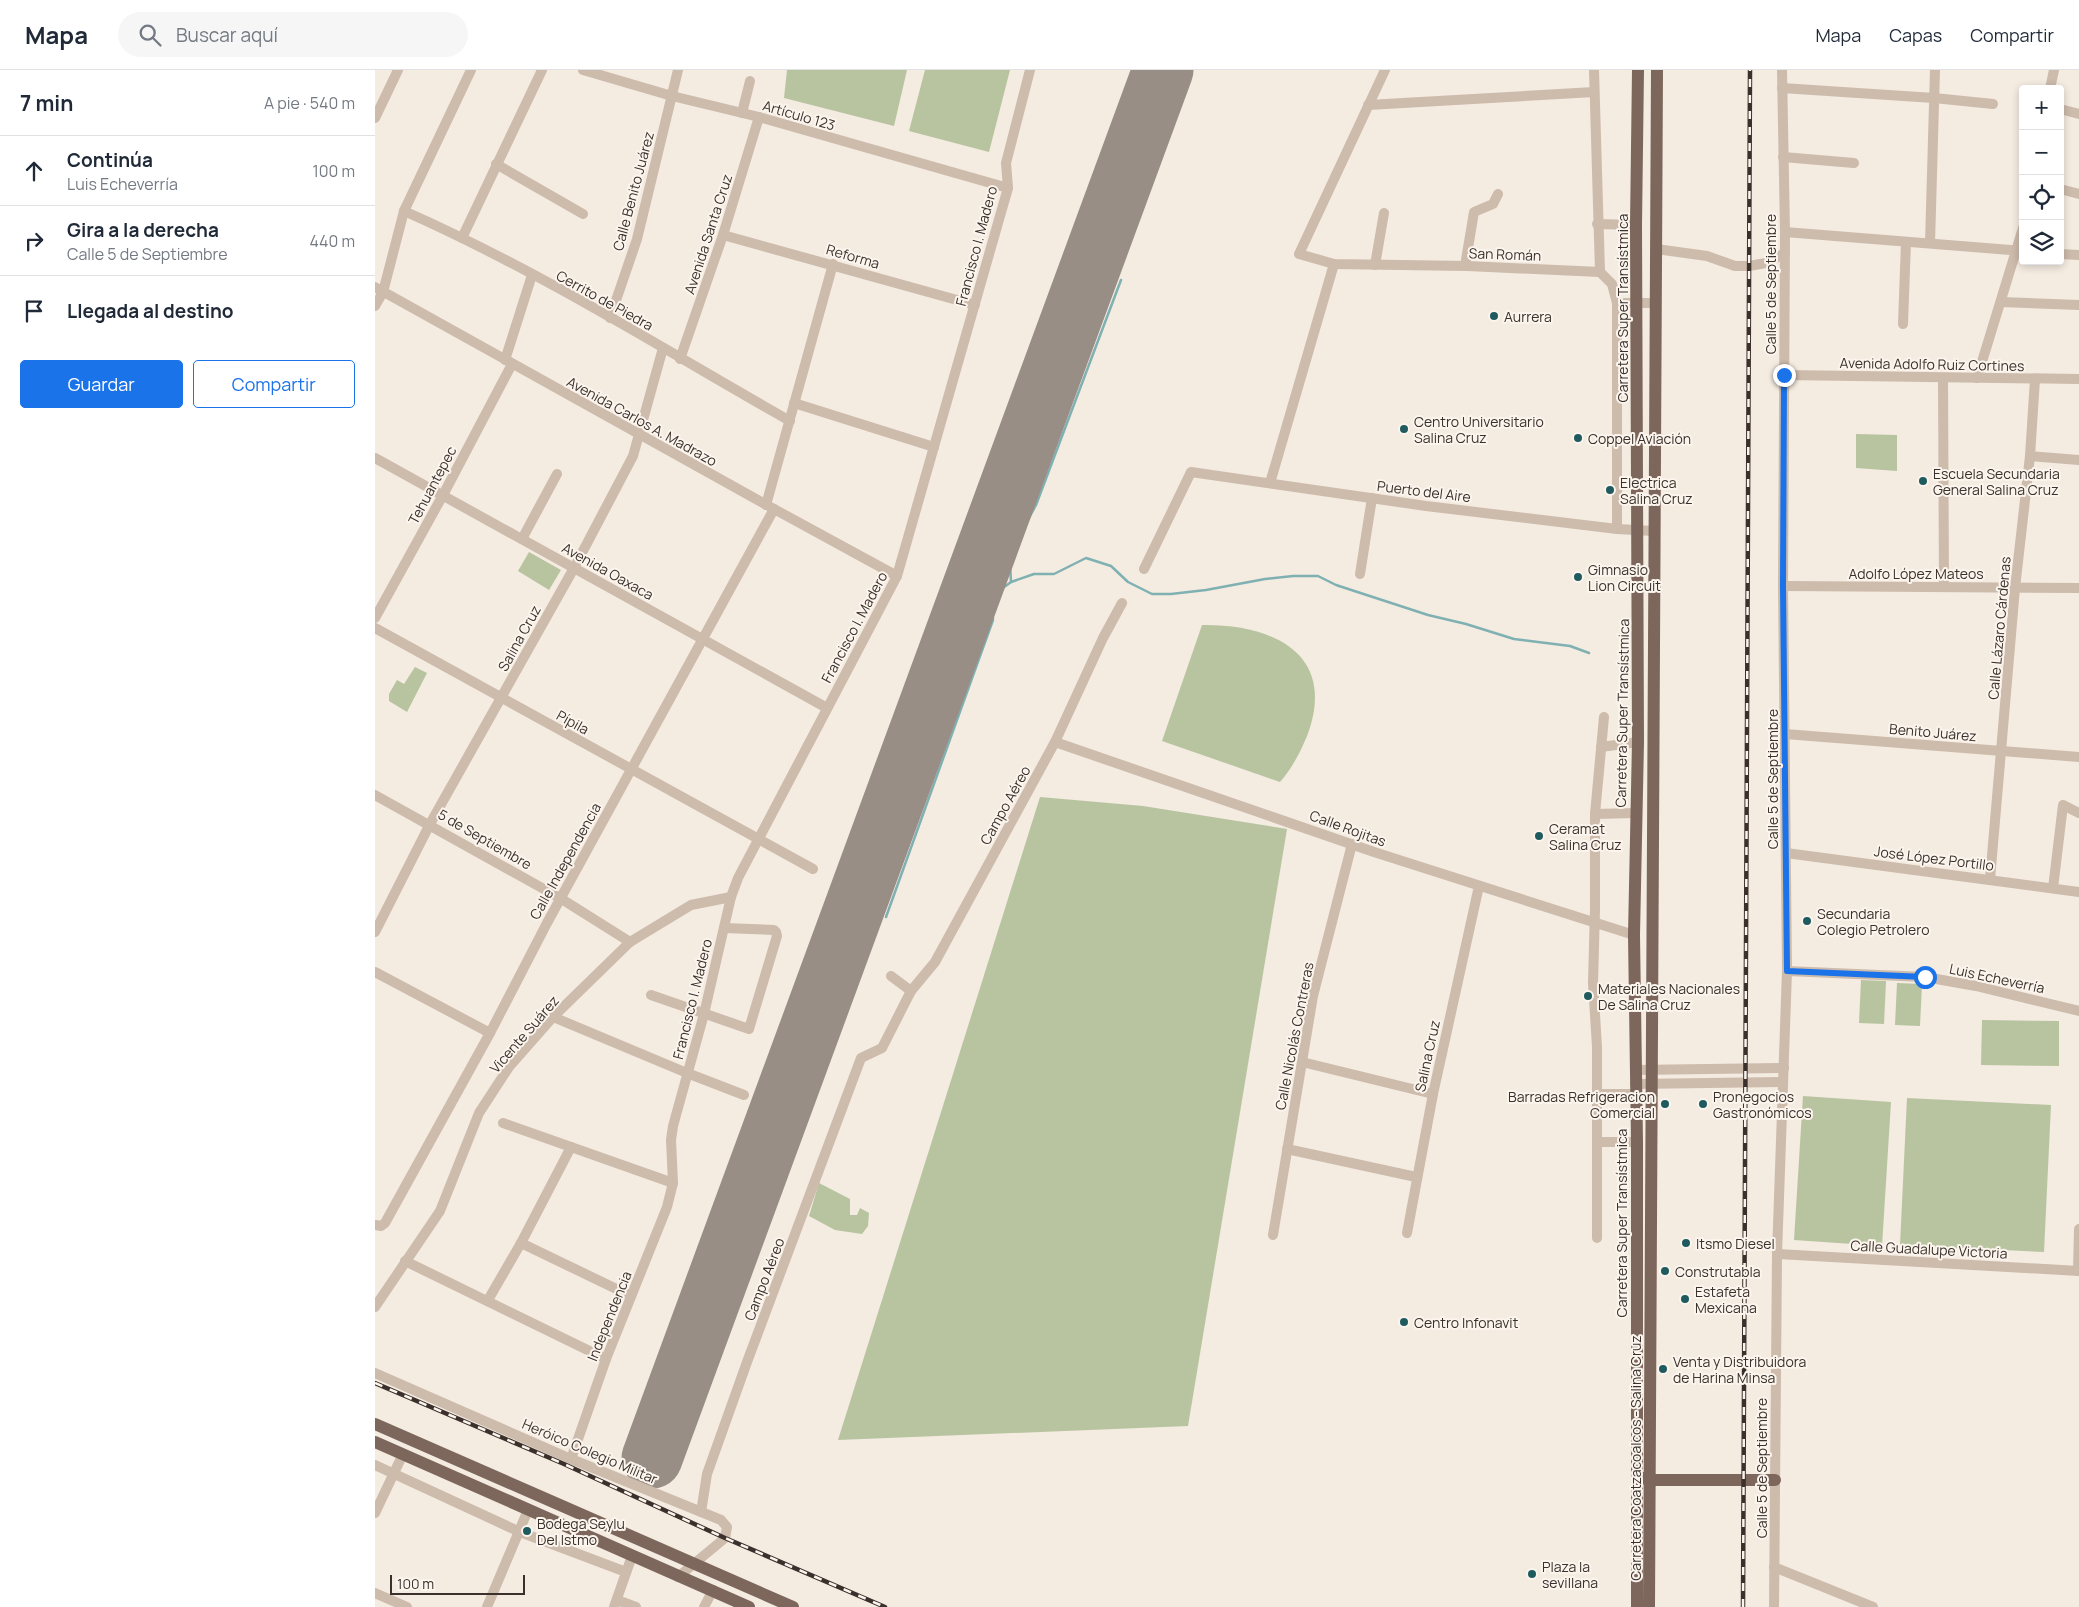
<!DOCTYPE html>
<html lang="es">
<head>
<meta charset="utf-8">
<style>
  :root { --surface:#fff; --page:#f6f6f7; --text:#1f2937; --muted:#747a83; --line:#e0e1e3; --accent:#1a73e8 }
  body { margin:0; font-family:Manrope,sans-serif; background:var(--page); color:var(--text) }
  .controls { position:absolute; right:15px; top:15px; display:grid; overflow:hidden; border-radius:5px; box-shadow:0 2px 8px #0003 }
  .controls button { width:45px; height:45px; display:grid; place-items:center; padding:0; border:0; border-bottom:1px solid var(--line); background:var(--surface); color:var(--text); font:25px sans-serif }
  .scale { position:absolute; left:15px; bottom:12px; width:135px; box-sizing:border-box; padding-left:5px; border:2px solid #3b302b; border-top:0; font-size:14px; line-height:18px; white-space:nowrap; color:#3b302b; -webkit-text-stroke:4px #fbf5ee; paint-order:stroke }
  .stop { position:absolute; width:15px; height:15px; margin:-11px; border:4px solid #1a73e8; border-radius:50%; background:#fff }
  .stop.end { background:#1a73e8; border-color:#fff; box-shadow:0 1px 5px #0008 }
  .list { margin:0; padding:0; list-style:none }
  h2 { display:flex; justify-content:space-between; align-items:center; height:65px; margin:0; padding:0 20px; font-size:21px }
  h2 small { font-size:16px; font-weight:400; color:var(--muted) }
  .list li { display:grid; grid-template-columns:32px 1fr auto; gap:15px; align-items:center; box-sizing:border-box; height:70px; padding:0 20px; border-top:1px solid var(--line) }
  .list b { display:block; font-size:19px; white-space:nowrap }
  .list p { margin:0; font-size:16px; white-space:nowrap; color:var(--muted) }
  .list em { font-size:16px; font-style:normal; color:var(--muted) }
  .actions { display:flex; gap:10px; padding:15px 20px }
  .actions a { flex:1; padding:11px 0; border:1px solid var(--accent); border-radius:5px; text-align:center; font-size:18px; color:var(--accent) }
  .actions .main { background:var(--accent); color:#fff }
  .icon { flex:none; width:28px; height:28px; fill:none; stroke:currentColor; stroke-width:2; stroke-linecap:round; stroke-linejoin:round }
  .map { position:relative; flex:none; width:1704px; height:1537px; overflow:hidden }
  header { display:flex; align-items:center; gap:30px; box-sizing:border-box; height:70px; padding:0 25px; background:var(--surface); border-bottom:1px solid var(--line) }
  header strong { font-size:24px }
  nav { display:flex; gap:28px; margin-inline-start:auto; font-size:18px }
  .search { width:350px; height:45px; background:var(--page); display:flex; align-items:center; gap:12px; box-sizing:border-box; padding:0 18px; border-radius:28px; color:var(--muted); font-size:19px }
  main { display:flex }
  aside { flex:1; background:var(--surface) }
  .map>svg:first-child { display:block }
</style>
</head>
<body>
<header>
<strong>Mapa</strong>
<div class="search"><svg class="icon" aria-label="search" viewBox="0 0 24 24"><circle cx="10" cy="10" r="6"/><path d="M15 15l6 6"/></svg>Buscar aquí</div>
<nav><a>Mapa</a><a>Capas</a><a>Compartir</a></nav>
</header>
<main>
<aside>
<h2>7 min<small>A pie · 540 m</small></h2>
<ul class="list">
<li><svg class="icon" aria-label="ahead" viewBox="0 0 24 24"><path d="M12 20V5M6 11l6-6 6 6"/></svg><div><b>Continúa</b><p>Luis Echeverría</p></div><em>100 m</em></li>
<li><svg class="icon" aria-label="right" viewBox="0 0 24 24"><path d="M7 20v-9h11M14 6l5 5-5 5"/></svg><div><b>Gira a la derecha</b><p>Calle 5 de Septiembre</p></div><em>440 m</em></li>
<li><svg class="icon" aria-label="arrive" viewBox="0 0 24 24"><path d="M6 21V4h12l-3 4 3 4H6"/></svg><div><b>Llegada al destino</b></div></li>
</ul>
<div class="actions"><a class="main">Guardar</a><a>Compartir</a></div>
</aside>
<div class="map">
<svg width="1704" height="1537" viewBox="0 0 1704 1537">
  <rect width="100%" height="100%" fill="#f4ebe1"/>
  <g fill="#b8c4a0">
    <polygon points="412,0 532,0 519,56 409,28"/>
    <polygon points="550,0 635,0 614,82 534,61"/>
    <polygon points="1481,364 1522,365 1522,401 1481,398"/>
    <polygon points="154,482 186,500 174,520 143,501"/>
    <path d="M827 555C898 554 963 584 932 666 925 683 917 698 905 712L787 671Z"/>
    <polygon points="40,597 52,603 32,642 14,631 14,624 22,610 29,614"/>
    <polygon points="665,727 768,736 912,759 813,1356 463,1370"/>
    <polygon points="1486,910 1511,911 1509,954 1484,953"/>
    <polygon points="1522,913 1547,914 1545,956 1520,955"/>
    <polygon points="1607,950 1684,951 1684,996 1606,995"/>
    <polygon points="1428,1026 1516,1032 1507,1176 1419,1170"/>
    <polygon points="1532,1028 1676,1035 1669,1182 1525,1175"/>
    <polygon points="444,1113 475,1129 475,1145 482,1145 485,1138 494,1143 493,1156 487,1164 460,1160 434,1146"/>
  </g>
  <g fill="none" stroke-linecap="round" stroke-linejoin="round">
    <g stroke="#7fb0b2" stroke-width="2.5">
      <polyline points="636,512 659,504 679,504 711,488 736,496 753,512 777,524 796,524 831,520 890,509 918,506 943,506 961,515 1053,545 1091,554 1139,569 1195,576 1214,583"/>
      <path d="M511 847 618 550C617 525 615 527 636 512L634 475 644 466 661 435 746 210"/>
    </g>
    <polyline stroke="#988e86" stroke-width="61" points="277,1388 788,0"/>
    <g stroke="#cdbbac" stroke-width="10">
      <polyline points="208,0 297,26 384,47 633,118"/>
      <polyline points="1010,0 924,184 959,194 1092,196 1225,202 1237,214 1242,233 1281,233"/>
      <polyline points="1219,0 1225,202"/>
      <polyline points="1407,18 1559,28 1618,34"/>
      <polyline points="1675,19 1679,0"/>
      <polyline points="993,35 1219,22"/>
      <polyline points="1685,39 1704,44"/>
      <polyline points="367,43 375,11"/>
      <polyline points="0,48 23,0"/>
      <polyline points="1408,87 1479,93"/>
      <polyline points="121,94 208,144"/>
      <polyline points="1685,119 1704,124"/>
      <path d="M29 141C163 200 288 279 415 351"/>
      <polyline points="1222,154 1261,155"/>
      <polyline points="1410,162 1648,181"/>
      <polyline points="348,165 600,235"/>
      <polyline points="87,168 167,0"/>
      <polyline points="1555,173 1560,0"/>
      <polyline points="1281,179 1332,186 1360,196 1374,196 1391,193 1410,183"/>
      <polyline points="1685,184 1704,185"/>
      <polyline points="1000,195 1009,143"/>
      <polyline points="1090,196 1099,142 1118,134 1123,124"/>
      <polyline points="0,217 399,439 522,506"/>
      <polyline points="1626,232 1704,235"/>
      <polyline points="1242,233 1242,459"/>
      <polyline points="0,236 8,222 29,141 96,0"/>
      <polyline points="235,248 262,169 303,0"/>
      <polyline points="1528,254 1531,172"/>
      <polyline points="305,289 348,165 384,47"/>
      <polyline points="130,290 157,205"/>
      <polyline points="1409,305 1704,309"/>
      <polyline points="1602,308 1648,158"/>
      <polyline points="1568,309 1569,517"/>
      <polyline points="419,333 559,377"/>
      <polyline points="1655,386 1704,390"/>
      <polyline points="0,388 452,638"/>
      <polyline points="895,413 959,194"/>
      <polyline points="391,435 458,194"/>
      <polyline points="147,469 182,404"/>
      <polyline points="769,499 816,402 1051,436 1242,459 1279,461"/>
      <polyline points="985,504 997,428"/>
      <polyline points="1408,516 1704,518"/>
      <polyline points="0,548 68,425 137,294"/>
      <polyline points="0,558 438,799"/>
      <polyline points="1410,664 1704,687"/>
      <polyline points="680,672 999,782 1259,865"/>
      <polyline points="1226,677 1263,672"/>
      <polyline points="0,725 185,828 255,872"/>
      <polyline points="1220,744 1261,743"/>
      <polyline points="1411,783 1704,822"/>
      <polyline points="1615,809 1640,518 1655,386 1660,309"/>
      <polyline points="1678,818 1688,735 1704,743"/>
      <polyline points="0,862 55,754 199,498 258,386 288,278"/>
      <polyline points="1412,901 1550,907 1601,916 1704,941"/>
      <polyline points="0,902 115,963"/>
      <polyline points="516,906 536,921 560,892 680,672 728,568 747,533"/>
      <polyline points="276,925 374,959 402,866 401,862 399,860 349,858"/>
      <polyline points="178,947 312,1003 369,1025"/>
      <polyline points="927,992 1058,1024"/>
      <polyline points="1260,1000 1409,998"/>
      <polyline points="1260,1014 1408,1012"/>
      <polyline points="1222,1024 1260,1024"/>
      <polyline points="128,1053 298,1113"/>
      <polyline points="1222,1072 1262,1072"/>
      <polyline points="912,1079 1041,1107"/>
      <polyline points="0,1155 6,1156 10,1153 115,963 172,853 399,439"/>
      <polyline points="1032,1163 1058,1024 1104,816"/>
      <polyline points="898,1165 938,926 977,774"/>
      <polyline points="1222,1168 1222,977 1218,913 1220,839 1220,744 1229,647"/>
      <polyline points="146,1173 256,1226"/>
      <polyline points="1402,1184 1704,1201"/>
      <polyline points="30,1191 231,1289"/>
      <polyline points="1703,1201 1704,1159"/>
      <polyline points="113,1230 146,1173 196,1077"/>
      <polyline points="0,1237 65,1141 104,1043 134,997 178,947 255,872 316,835 356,827"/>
      <polyline points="0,1303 196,1389 346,1450 352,1457 350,1468 303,1507"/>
      <polyline points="196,1389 231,1289 292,1137 298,1113 296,1070 298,1056 329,944 356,827 363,808 522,506 633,118 631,93 655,0"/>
      <polyline points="0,1395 145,1462 251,1502"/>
      <polyline points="326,1442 332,1404 372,1292 486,988 507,978 536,921"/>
      <polyline points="0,1443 28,1384"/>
      <polyline points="1399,1497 1498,1537"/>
      <polyline points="0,1523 32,1537"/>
      <polyline points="242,1530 261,1537"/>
      <polyline points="112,1537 153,1440"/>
      <polyline points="239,1537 257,1486"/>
      <polyline points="329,1537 338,1520"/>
      <polyline points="1399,1537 1402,1184 1412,901 1408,516 1410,162 1407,0"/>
    </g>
    <g stroke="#7d675c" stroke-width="12">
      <polyline points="0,1354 418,1537"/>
      <polyline points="0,1372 374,1537"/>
      <polyline points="1268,1408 1275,1410 1400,1410"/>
      <polyline points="1262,1537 1262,1072 1259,865 1263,672 1261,155 1263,0"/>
      <polyline points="1274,1537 1282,0"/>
    </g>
    <g stroke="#3b302b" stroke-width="4.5">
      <g id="rail">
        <polyline points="0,1313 189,1394 350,1468 510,1537"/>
        <polyline points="1368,1537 1375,0"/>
      </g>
    </g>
    <use href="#rail" stroke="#fbf5ee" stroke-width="2.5" stroke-dasharray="8" stroke-linecap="butt"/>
  </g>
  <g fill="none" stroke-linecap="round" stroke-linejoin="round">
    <polyline stroke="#1a73e8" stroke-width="6" points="1409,305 1408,516 1412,901 1550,907"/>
  </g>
  <g fill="#1f5a5e" stroke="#fbf5ee" stroke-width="2">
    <circle cx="1119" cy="246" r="5"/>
    <circle cx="1029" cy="359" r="5"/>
    <circle cx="1203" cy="368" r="5"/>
    <circle cx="1548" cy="411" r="5"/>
    <circle cx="1235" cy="420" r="5"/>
    <circle cx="1203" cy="507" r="5"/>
    <circle cx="1164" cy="766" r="5"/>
    <circle cx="1432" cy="851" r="5"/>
    <circle cx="1213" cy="926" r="5"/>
    <circle cx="1290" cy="1034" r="5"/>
    <circle cx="1328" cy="1034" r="5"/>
    <circle cx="1311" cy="1173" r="5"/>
    <circle cx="1290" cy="1201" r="5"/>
    <circle cx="1310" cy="1229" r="5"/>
    <circle cx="1029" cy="1252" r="5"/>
    <circle cx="1288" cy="1299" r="5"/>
    <circle cx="152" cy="1461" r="5"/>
    <circle cx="1157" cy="1504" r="5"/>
  </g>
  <g text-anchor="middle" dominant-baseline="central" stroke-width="4" stroke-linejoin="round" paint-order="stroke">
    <g font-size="14" fill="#3b302b" stroke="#fbf5ee">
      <text transform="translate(424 45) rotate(16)">Artículo 123</text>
      <text transform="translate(258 121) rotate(-75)">Calle Benito Juárez</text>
      <text transform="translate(333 164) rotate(-72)">Avenida Santa Cruz</text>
      <text transform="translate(601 176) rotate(-75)">Francisco I. Madero</text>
      <text transform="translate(1130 184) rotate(2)">San Román</text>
      <text transform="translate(478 186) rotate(16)">Reforma</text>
      <text transform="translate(1395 214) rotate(-90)">Calle 5 de Septiembre</text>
      <text transform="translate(230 230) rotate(29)">Cerrito de Piedra</text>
      <text transform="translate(1247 238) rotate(-90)">Carretera Super Transístmica</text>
      <text transform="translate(1557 294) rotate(1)">Avenida Adolfo Ruiz Cortines</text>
      <text transform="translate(267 351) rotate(29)">Avenida Carlos A. Madrazo</text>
      <text transform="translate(57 415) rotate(-62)">Tehuantepec</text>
      <text transform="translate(1049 421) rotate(7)">Puerto del Aire</text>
      <text transform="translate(233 501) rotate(29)">Avenida Oaxaca</text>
      <text x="1541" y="503">Adolfo López Mateos</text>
      <text transform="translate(479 557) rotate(-62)">Francisco I. Madero</text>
      <text transform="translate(1624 558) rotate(-85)">Calle Lázaro Cárdenas</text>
      <text transform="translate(144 568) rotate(-61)">Salina Cruz</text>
      <text transform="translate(1247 643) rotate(-89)">Carretera Super Transístmica</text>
      <text transform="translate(198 652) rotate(29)">Pípila</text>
      <text transform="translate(1558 662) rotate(5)">Benito Juárez</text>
      <text transform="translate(1397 709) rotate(-90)">Calle 5 de Septiembre</text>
      <text transform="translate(630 735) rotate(-61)">Campo Aéreo</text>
      <text transform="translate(973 758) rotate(20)">Calle Rojitas</text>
      <text transform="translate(110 769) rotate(30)">5 de Septiembre</text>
      <text transform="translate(1559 788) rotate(7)">José López Portillo</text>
      <text transform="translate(190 791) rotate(-61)">Calle Independencia</text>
      <text transform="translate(1622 908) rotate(12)">Luis Echeverría</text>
      <text transform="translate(317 929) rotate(-76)">Francisco I. Madero</text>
      <text transform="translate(149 964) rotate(-49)">Vicente Suárez</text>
      <text transform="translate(919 966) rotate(-79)">Calle Nicolás Contreras</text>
      <text transform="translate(1052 986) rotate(-78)">Salina Cruz</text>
      <text transform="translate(1246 1153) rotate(-90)">Carretera Super Transístmica</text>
      <text transform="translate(1554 1179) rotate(3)">Calle Guadalupe Victoria</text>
      <text transform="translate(389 1209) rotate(-69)">Campo Aéreo</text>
      <text transform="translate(234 1246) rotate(-68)">Independencia</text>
      <text transform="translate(215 1381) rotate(23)">Heróico Colegio Militar</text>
      <text transform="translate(1260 1388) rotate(-90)">Carretera Coatzacoalcos - Salina Cruz</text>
      <text transform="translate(1386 1398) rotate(-90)">Calle 5 de Septiembre</text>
    </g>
    <g font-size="14" fill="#3b302b" stroke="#fbf5ee" text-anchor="start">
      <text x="1129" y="246">Aurrera</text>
      <text x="1039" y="351">Centro Universitario<tspan x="1039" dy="16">Salina Cruz</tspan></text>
      <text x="1213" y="368">Coppel Aviación</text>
      <text x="1558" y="403">Escuela Secundaria<tspan x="1558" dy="16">General Salina Cruz</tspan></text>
      <text x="1245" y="412">Electrica<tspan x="1245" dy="16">Salina Cruz</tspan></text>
      <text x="1213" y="499">Gimnasio<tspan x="1213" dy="16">Lion Circuit</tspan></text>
      <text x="1174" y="758">Ceramat<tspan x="1174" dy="16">Salina Cruz</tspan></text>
      <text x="1442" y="843">Secundaria<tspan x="1442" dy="16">Colegio Petrolero</tspan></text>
      <text x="1223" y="918">Materiales Nacionales<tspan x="1223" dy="16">De Salina Cruz</tspan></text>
      <text x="1280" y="1026" text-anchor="end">Barradas Refrigeracion<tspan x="1280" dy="16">Comercial</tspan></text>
      <text x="1338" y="1026">Pronegocios<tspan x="1338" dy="16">Gastronómicos</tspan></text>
      <text x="1321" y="1173">Itsmo Diesel</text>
      <text x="1300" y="1201">Construtabla</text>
      <text x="1320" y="1221">Estafeta<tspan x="1320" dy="16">Mexicana</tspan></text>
      <text x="1039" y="1252">Centro Infonavit</text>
      <text x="1298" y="1291">Venta y Distribuidora<tspan x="1298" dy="16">de Harina Minsa</tspan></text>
      <text x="162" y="1453">Bodega Seylu<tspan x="162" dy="16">Del Istmo</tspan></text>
      <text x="1167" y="1496">Plaza la<tspan x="1167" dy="16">sevillana</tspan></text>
    </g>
  </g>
</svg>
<div class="controls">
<button>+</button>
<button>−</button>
<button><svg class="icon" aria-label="locate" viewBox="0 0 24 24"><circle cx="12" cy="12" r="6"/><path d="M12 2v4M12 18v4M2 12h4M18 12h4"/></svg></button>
<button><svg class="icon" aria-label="layers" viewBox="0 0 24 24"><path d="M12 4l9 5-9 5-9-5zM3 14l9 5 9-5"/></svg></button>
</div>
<div class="scale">100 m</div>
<div class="stop" style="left:1550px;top:907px"></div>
<div class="stop end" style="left:1409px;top:305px"></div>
</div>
</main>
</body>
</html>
